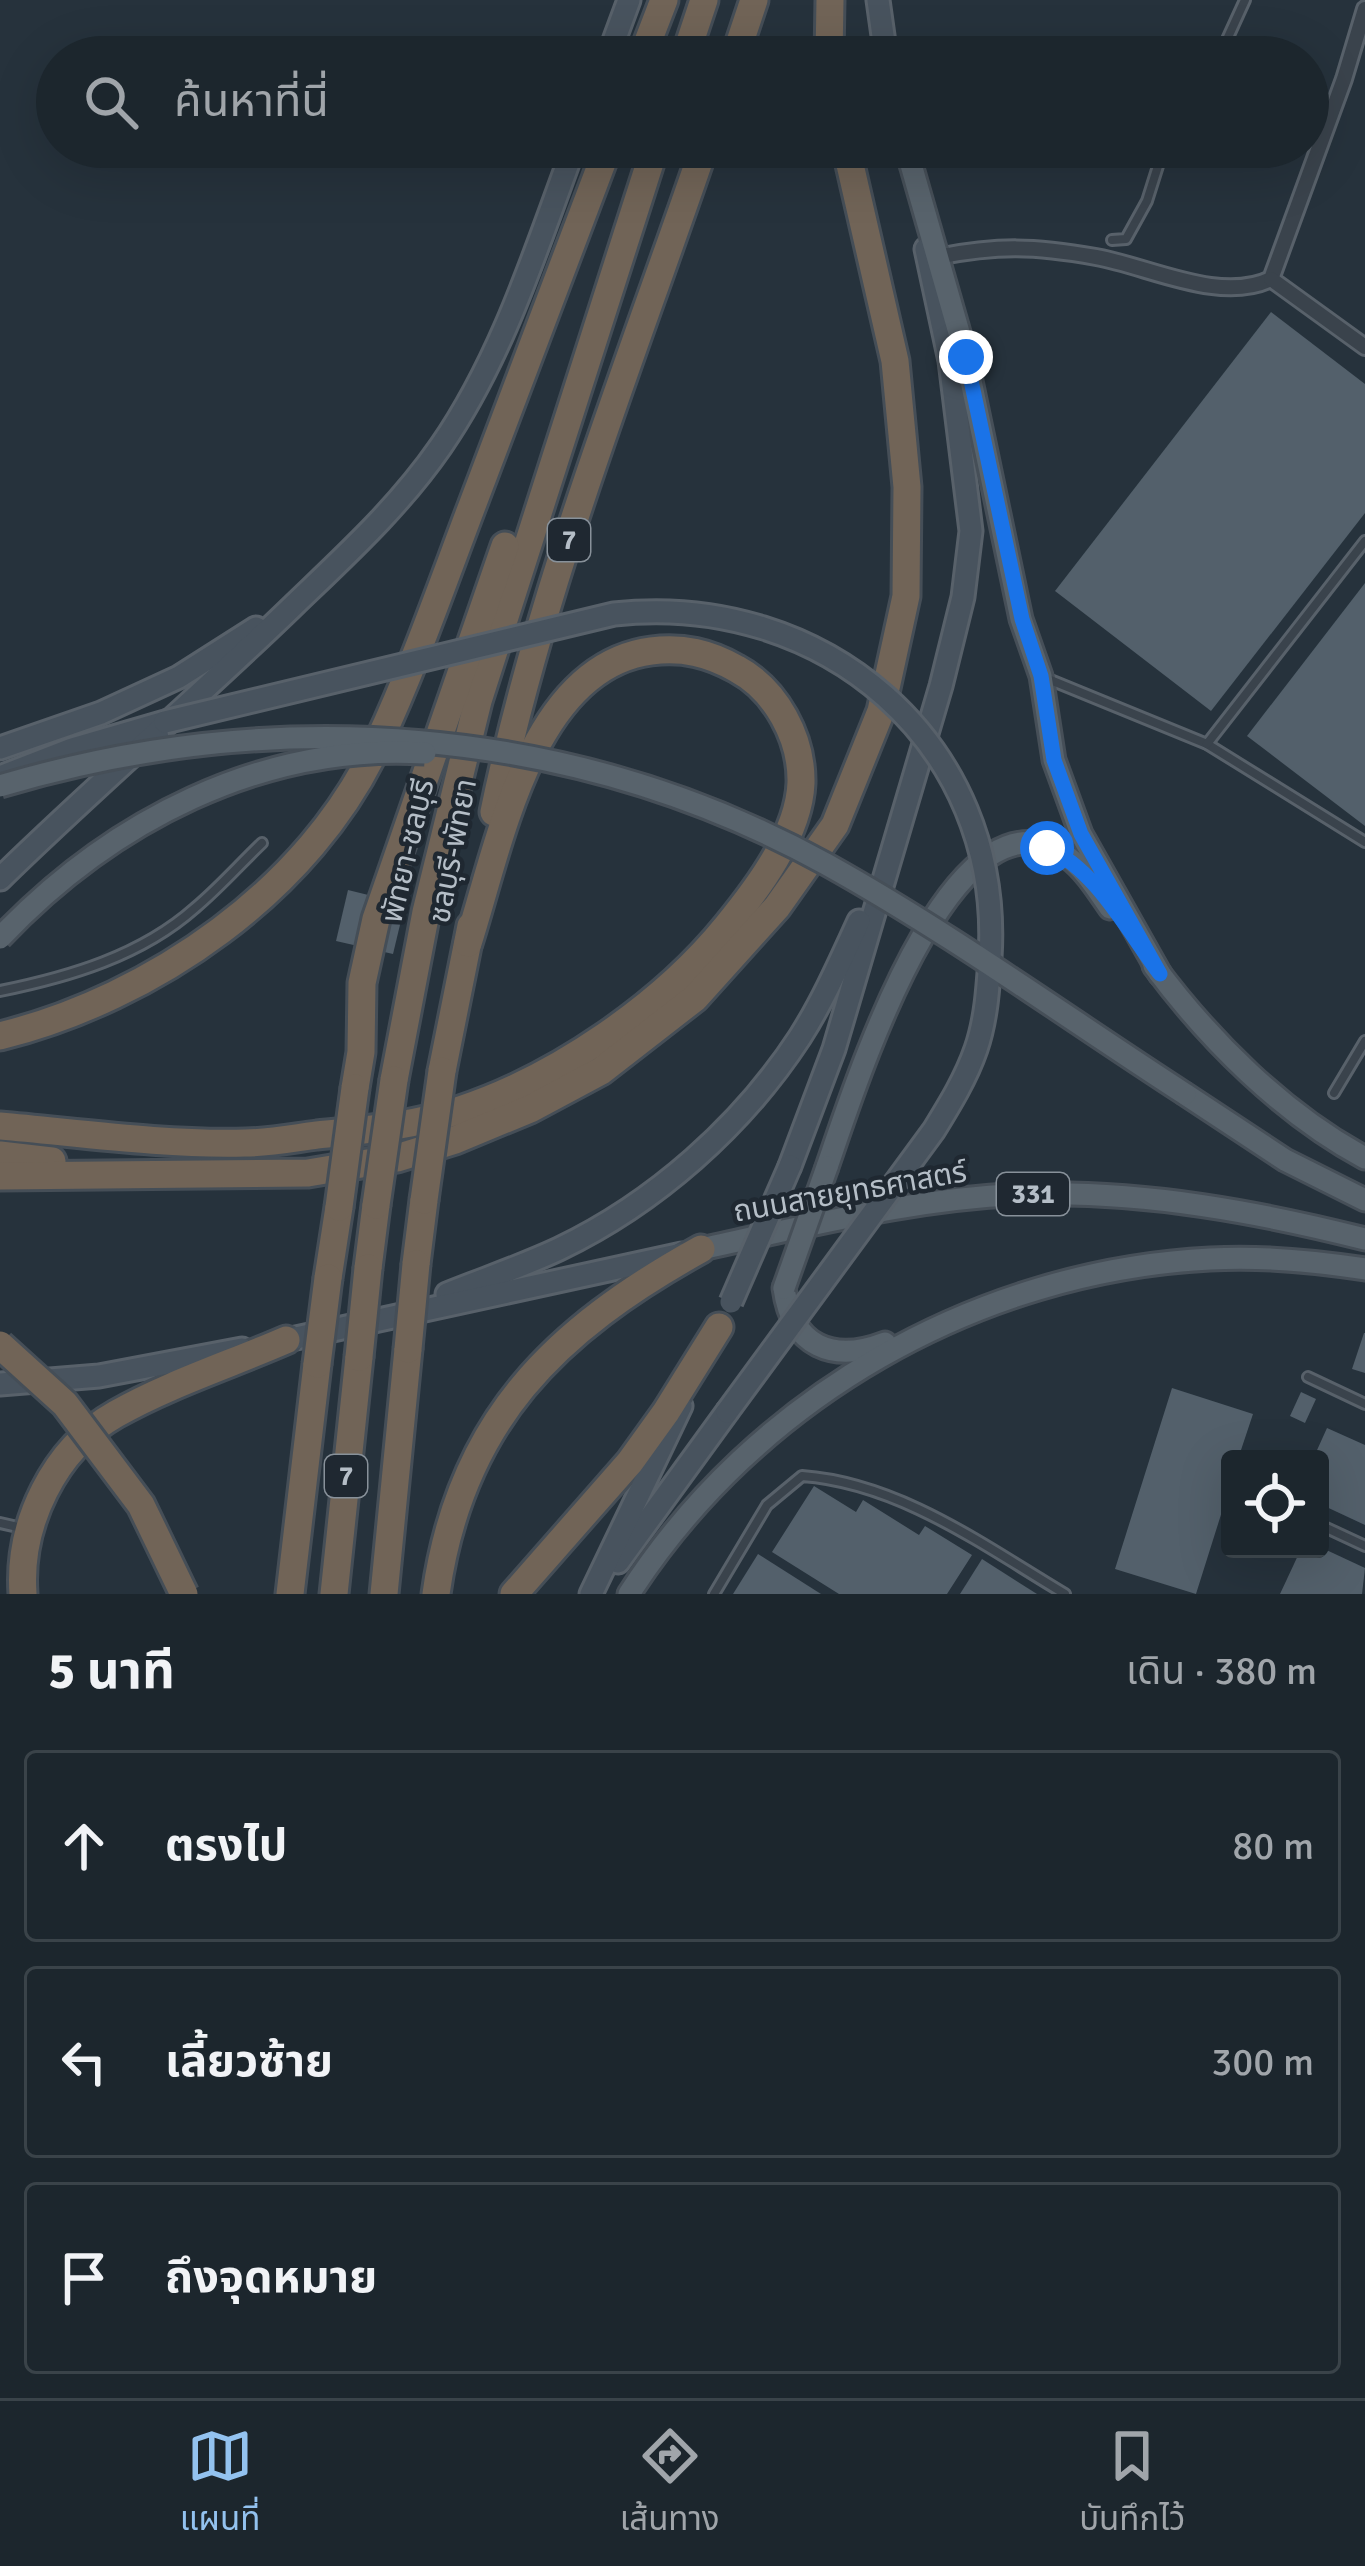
<!DOCTYPE html>
<html lang="th">
<head>
<meta charset="utf-8">
<style>
  :root { --surface:#1c262d; --page:#252e35; --text:#f1f3f6; --muted:#a0a5aa; --line:#3a4349; --accent:#93c2ef }
  body { margin:0; font-family:Signika,"Noto Sans Thai",sans-serif; background:var(--page); color:var(--text) }
  .controls { position:absolute; right:36px; bottom:36px; display:grid; overflow:hidden; border-radius:12px; box-shadow:0 12px 48px #0002 }
  .controls button { width:108px; height:108px; display:grid; place-items:center; padding:0; border:0; border-bottom:3px solid var(--line); background:var(--surface); color:var(--text); font:60px sans-serif }
  .stop { position:absolute; width:36px; height:36px; margin:-27px; border:9px solid #1a73e8; border-radius:50%; background:#fff }
  .stop.end { background:#1a73e8; border-color:#fff; box-shadow:0 3px 12px #0008 }
  .list { margin:0; padding:0; list-style:none }
  h2 { display:flex; justify-content:space-between; align-items:center; height:156px; margin:0; padding:0 48px; font-size:51px }
  h2 small { font-size:39px; font-weight:400; color:var(--muted) }
  .list li { display:grid; grid-template-columns:78px 1fr auto; gap:36px; align-items:center; box-sizing:border-box; height:192px; margin:0 24px 24px; padding:0 24px; border:3px solid var(--line); border-radius:12px }
  .list b { display:block; font-size:45px; white-space:nowrap }
  .list em { font-size:39px; font-style:normal; color:var(--muted) }
  .icon { flex:none; width:66px; height:66px; fill:none; stroke:currentColor; stroke-width:2; stroke-linecap:round; stroke-linejoin:round }
  .map { position:relative; flex:none; width:1365px; height:1594px; overflow:hidden }
  .search { position:absolute; background:var(--surface); box-shadow:0 12px 48px #0002; left:36px; right:36px; top:36px; height:132px; display:flex; align-items:center; gap:30px; box-sizing:border-box; padding:0 42px; border-radius:66px; color:var(--muted); font-size:45px }
  .sheet { height:804px; background:var(--surface) }
  nav { display:flex; justify-content:space-around; align-items:center; box-sizing:border-box; height:168px; border-top:3px solid var(--line); background:var(--surface); font-size:33px; color:var(--muted) }
  nav a { display:grid; justify-items:center; gap:6px }
  nav .on { color:var(--accent) }
  .map>svg:first-child { display:block }
</style>
</head>
<body>
<div class="map">
<svg width="1365" height="1594" viewBox="0 0 1365 1594">
  <rect width="100%" height="100%" fill="#26323c"/>
  <g fill="#53606b">
    <polygon points="1271,312 1365,384 1365,513 1211,711 1055,591"/>
    <polygon points="1365,583 1365,826 1247,736"/>
    <polygon points="348,890 405,904 393,954 336,941"/>
    <polygon points="1364,1333 1365,1333 1365,1373 1352,1369"/>
    <polygon points="1172,1388 1253,1414 1238,1459 1230,1459 1230,1486 1196,1594 1115,1569"/>
    <polygon points="1301,1392 1316,1399 1305,1423 1290,1416"/>
    <polygon points="1327,1428 1365,1445 1365,1525 1320,1504 1320,1459 1313,1459"/>
    <polygon points="814,1486 856,1512 863,1500 919,1535 925,1526 972,1555 947,1594 839,1594 772,1552"/>
    <polygon points="1320,1547 1365,1568 1362,1594 1280,1594 1301,1549"/>
    <polygon points="758,1554 821,1594 733,1594"/>
    <polygon points="982,1559 1037,1594 960,1594"/>
  </g>
  <g fill="none" stroke-linecap="round" stroke-linejoin="round">
    <g stroke="#58616a" stroke-width="14">
      <g id="service">
        <polyline points="1219,57 1245,0"/>
        <polyline points="1112,240 1126,239 1147,201 1164,147"/>
        <polyline points="1048,679 1207,744 1365,842"/>
        <polyline points="1207,744 1365,541"/>
        <path d="M0 991C69 977 141 956 195 908 219 888 240 864 262 843"/>
        <polyline points="1334,1093 1365,1041"/>
        <polyline points="1308,1377 1365,1404"/>
        <polyline points="0,1523 22,1528"/>
        <polyline points="1320,1525 1365,1546"/>
        <path d="M714 1594 767 1505 802 1476C899 1483 983 1545 1065 1594"/>
      </g>
    </g>
    <g stroke="#58616a" stroke-width="20">
      <g id="minor">
        <path d="M937 257C999 245 1034 246 1096 257 1148 266 1220 304 1271 279L1344 79 1365 9"/>
        <polyline points="1271,279 1365,347"/>
      </g>
    </g>
    <g stroke="#58616a" stroke-width="27">
      <g id="secondary">
        <polyline points="878,0 886,57"/>
        <polyline points="608,57 629,0"/>
        <polyline points="0,748 101,713 179,677 256,628"/>
        <polyline points="0,777 72,749 165,722"/>
        <path d="M0 879C95 786 197 699 293 606 346 555 399 507 441 446 503 356 536 249 574 147"/>
        <polyline points="790,1166 834,1049 941,686 963,597 971,531 950,361 926,249"/>
        <path d="M447 1294C484 1279 523 1266 559 1249 655 1203 742 1126 800 1037 823 1001 841 960 859 921"/>
        <polyline points="273,1343 682,1254"/>
        <polyline points="0,1384 99,1376 242,1349"/>
        <polyline points="618,1562 727,1412"/>
        <polyline points="591,1594 681,1406"/>
      </g>
    </g>
    <g stroke="#464f58" stroke-width="27">
      <g id="primary">
        <polyline points="906,147 966,357 1021,619 1041,676 1054,760 1081,834 1160,974"/>
        <path d="M1154 966C1209 1040 1283 1114 1365 1158"/>
        <polyline points="1185,1094 1285,1160 1365,1200"/>
        <path d="M827 1167C851 1099 952 768 1069 858 1086 871 1098 891 1110 908"/>
        <path d="M701 1249C812 1225 924 1196 1037 1194 1148 1192 1258 1212 1365 1239"/>
        <path d="M784 1288C792 1347 833 1363 885 1343"/>
        <path d="M629 1594C755 1398 977 1271 1210 1259 1262 1256 1314 1261 1365 1269"/>
      </g>
    </g>
    <g stroke="#454e57" stroke-width="33">
      <g id="motorway">
        <polyline points="642,57 664,0"/>
        <polyline points="685,57 704,0"/>
        <polyline points="735,57 754,0"/>
        <polyline points="829,57 830,0"/>
        <path d="M494 812C541 585 629 366 704 147"/>
        <path d="M0 1036C153 998 310 890 378 743 414 666 442 585 472 506 517 386 563 267 608 147"/>
        <polyline points="442,1071 471,926"/>
        <polyline points="394,1080 426,912 478,701 655,147"/>
        <polyline points="355,1088 361,1052 362,983 376,919 505,546"/>
        <path d="M0 1126C80 1133 164 1145 245 1143 269 1143 294 1138 317 1135 366 1130 414 1126 460 1110 557 1078 663 1005 727 926 758 888 799 834 801 783 802 738 776 690 737 669 709 653 683 647 651 651 530 667 499 847 468 943"/>
        <polyline points="0,1155 52,1161"/>
        <polyline points="0,1176 308,1173 397,1158 455,1140 530,1109 601,1071 695,998 777,907 835,825 881,711 906,596 907,487 895,361 846,147"/>
        <polyline points="416,1264 424,1200"/>
        <polyline points="368,1268 376,1205"/>
        <polyline points="328,1278 339,1207"/>
        <path d="M23 1594C18 1524 54 1449 116 1414 169 1384 231 1364 286 1340"/>
        <polyline points="290,1594 317,1364"/>
        <polyline points="334,1594 359,1357"/>
        <polyline points="384,1594 408,1349"/>
        <path d="M436 1594C460 1421 555 1330 701 1249"/>
        <polyline points="514,1594 630,1462 666,1412 719,1327"/>
      </g>
    </g>
    <use href="#service" stroke="#3a434c" stroke-width="8"/>
    <use href="#minor" stroke="#3a434c" stroke-width="14"/>
    <use href="#secondary" stroke="#48535e" stroke-width="21"/>
    <use href="#primary" stroke="#58636c" stroke-width="21"/>
    <use href="#motorway" stroke="#716457" stroke-width="27"/>
    <g stroke="#58616a" stroke-width="27" stroke-linecap="butt">
      <g id="secondary-bridge">
        <path d="M165 722 614 614C822 591 1004 742 990 958 988 989 986 1020 976 1049 966 1078 950 1104 934 1130L727 1412"/>
        <polyline points="731,1302 790,1166"/>
      </g>
    </g>
    <g stroke="#464f58" stroke-width="27" stroke-linecap="butt">
      <g id="primary-bridge">
        <path d="M0 786C275 704 572 724 826 864 950 933 1066 1017 1185 1094"/>
        <path d="M0 938C110 822 261 743 425 753"/>
        <polyline points="784,1288 827,1167"/>
      </g>
    </g>
    <g stroke="#454e57" stroke-width="33" stroke-linecap="butt">
      <g id="motorway-bridge">
        <polyline points="424,1200 442,1071"/>
        <polyline points="376,1205 394,1080"/>
        <polyline points="339,1207 355,1088"/>
        <polyline points="0,1345 65,1404 141,1505 184,1594"/>
        <polyline points="408,1349 416,1264"/>
        <polyline points="359,1357 368,1268"/>
        <polyline points="317,1364 328,1278"/>
      </g>
    </g>
    <use href="#secondary-bridge" stroke="#48535e" stroke-width="21"/>
    <use href="#primary-bridge" stroke="#58636c" stroke-width="21"/>
    <use href="#motorway-bridge" stroke="#716457" stroke-width="27"/>
  </g>
  <g fill="none" stroke-linecap="round" stroke-linejoin="round">
    <path stroke="#1a73e8" stroke-width="15" d="M966 357 1022 619 1041 676 1054 760 1081 834 1160 974C1128 932 1096 869 1047 848"/>
  </g>
  <g text-anchor="middle" dominant-baseline="central" stroke-width="9" stroke-linejoin="round" paint-order="stroke">
    <g fill="#1f2831" stroke="#88919a" stroke-width="3">
      <rect x="548" y="519" width="42" height="42" rx="9"/>
      <rect x="997" y="1173" width="72" height="42" rx="9"/>
      <rect x="325" y="1455" width="42" height="42" rx="9"/>
    </g>
    <g font-size="27" font-weight="bold" fill="#b5bec7">
      <text x="569" y="540">7</text>
      <text x="1033" y="1194">331</text>
      <text x="346" y="1476">7</text>
    </g>
    <g font-size="30" fill="#b5bec7" stroke="#1f2831">
      <text transform="translate(408 851) rotate(-77)">พัทยา-ชลบุรี</text>
      <text transform="translate(453 851) rotate(-79)">ชลบุรี-พัทยา</text>
      <text transform="translate(850 1192) rotate(-10)">ถนนสายยุทธศาสตร์</text>
    </g>
  </g>
</svg>
<div class="controls">
<button><svg class="icon" aria-label="locate" viewBox="0 0 24 24"><circle cx="12" cy="12" r="6"/><path d="M12 2v4M12 18v4M2 12h4M18 12h4"/></svg></button>
</div>
<div class="stop" style="left:1047px;top:848px"></div>
<div class="stop end" style="left:966px;top:357px"></div>
<div class="search"><svg class="icon" aria-label="search" viewBox="0 0 24 24"><circle cx="10" cy="10" r="6"/><path d="M15 15l6 6"/></svg>ค้นหาที่นี่</div>
</div>
<section class="sheet">
<h2>5 นาที<small>เดิน · 380 m</small></h2>
<ul class="list">
<li><svg class="icon" aria-label="ahead" viewBox="0 0 24 24"><path d="M12 20V5M6 11l6-6 6 6"/></svg><div><b>ตรงไป</b></div><em>80 m</em></li>
<li><svg class="icon" aria-label="left" viewBox="0 0 24 24"><path d="M17 20v-9H6M10 6l-5 5 5 5"/></svg><div><b>เลี้ยวซ้าย</b></div><em>300 m</em></li>
<li><svg class="icon" aria-label="arrive" viewBox="0 0 24 24"><path d="M6 21V4h12l-3 4 3 4H6"/></svg><div><b>ถึงจุดหมาย</b></div></li>
</ul>
</section>
<nav>
<a class="on"><svg class="icon" aria-label="map" viewBox="0 0 24 24"><path d="M3 6l6-2 6 2 6-2v14l-6 2-6-2-6 2zM9 4v14M15 6v14"/></svg>แผนที่</a>
<a><svg class="icon" aria-label="directions" viewBox="0 0 24 24"><path d="M12 3l9 9-9 9-9-9zM9 14v-3h6M13 9l2 2-2 2"/></svg>เส้นทาง</a>
<a><svg class="icon" aria-label="saved" viewBox="0 0 24 24"><path d="M7 4h10v16l-5-4-5 4z"/></svg>บันทึกไว้</a>
</nav>
</body>
</html>
